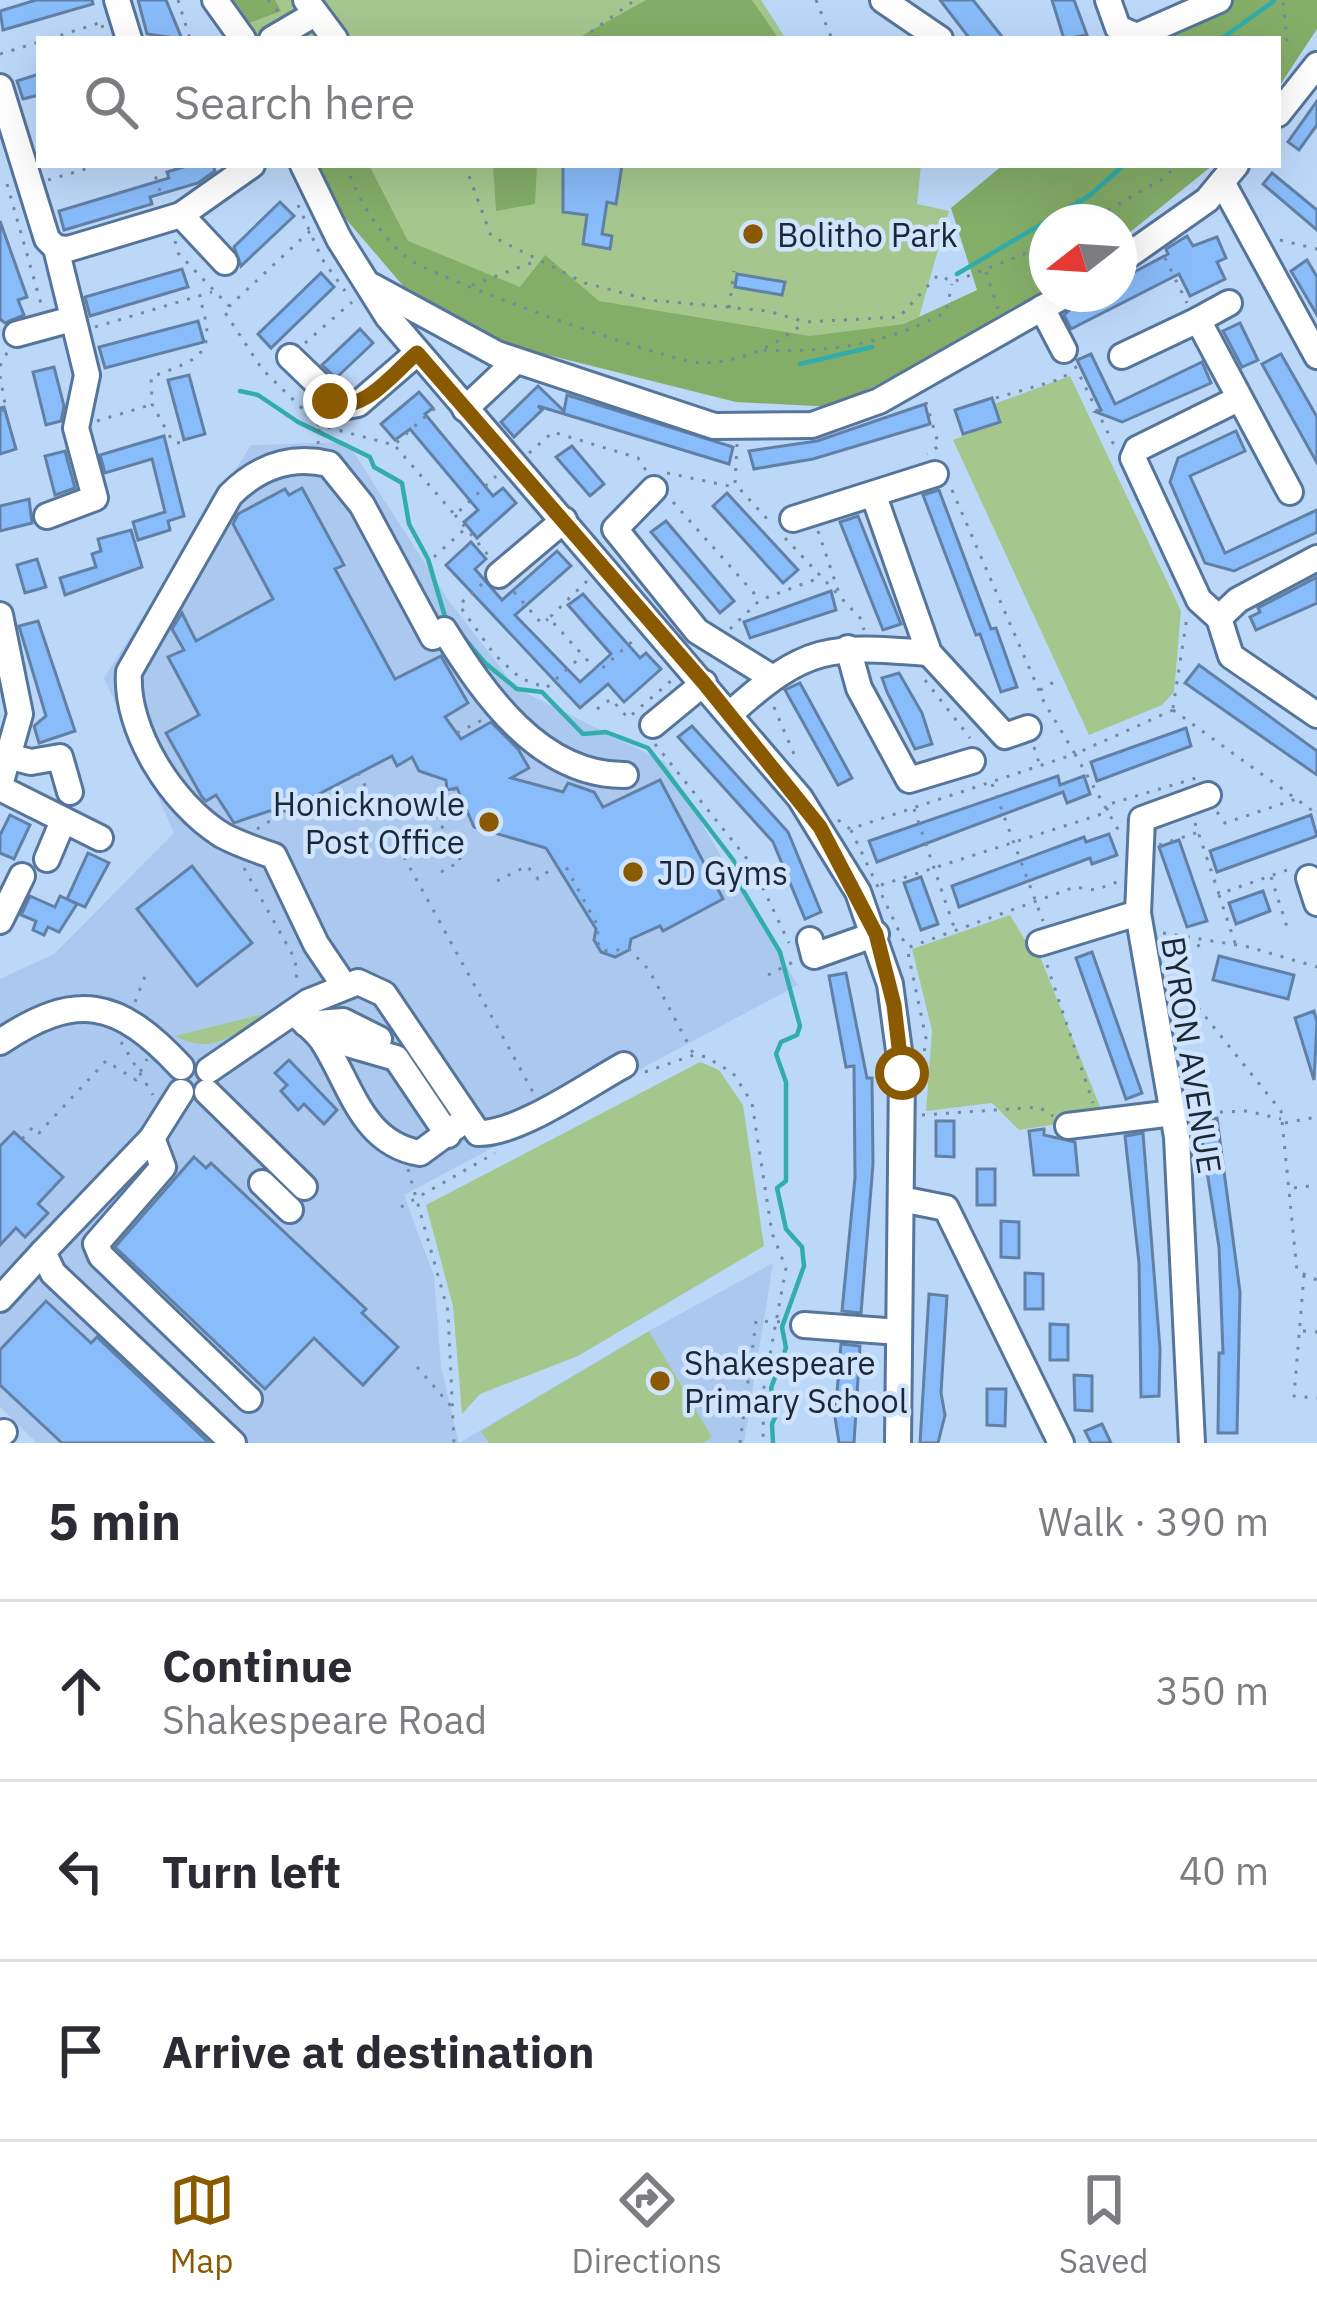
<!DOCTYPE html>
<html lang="en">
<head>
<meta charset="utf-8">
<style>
  :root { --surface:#fff; --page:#f7f7f7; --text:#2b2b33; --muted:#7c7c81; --line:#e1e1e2; --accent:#8a5a00 }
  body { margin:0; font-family:"IBM Plex Sans",sans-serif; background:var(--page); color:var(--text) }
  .compass { position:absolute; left:1029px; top:204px; width:108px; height:108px; border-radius:50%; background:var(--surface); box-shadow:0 12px 48px #0002; rotate:253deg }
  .stop { position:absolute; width:36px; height:36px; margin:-27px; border:9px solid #8a5a00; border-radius:50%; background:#fff }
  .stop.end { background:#8a5a00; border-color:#fff; box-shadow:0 3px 12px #0008 }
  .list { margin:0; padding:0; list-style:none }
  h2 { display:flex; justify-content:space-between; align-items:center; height:156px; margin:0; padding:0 48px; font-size:51px }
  h2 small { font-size:39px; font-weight:400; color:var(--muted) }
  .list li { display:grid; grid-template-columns:78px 1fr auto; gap:36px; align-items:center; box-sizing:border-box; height:180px; padding:0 48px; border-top:3px solid var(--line) }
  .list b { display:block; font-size:45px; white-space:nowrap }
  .list p { margin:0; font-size:39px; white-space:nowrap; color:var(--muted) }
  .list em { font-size:39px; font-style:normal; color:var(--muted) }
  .icon { flex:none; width:66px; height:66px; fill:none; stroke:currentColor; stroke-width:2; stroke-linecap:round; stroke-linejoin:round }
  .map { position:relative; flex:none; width:1317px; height:1443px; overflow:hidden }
  .search { position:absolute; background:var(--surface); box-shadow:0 12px 48px #0002; left:36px; right:36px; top:36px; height:132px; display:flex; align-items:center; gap:30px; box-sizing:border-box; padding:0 42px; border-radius:0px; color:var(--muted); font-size:45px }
  .sheet { height:696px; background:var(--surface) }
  nav { display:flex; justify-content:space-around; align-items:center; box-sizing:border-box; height:168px; border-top:3px solid var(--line); background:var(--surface); font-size:33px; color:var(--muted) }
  nav a { display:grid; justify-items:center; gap:6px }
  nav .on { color:var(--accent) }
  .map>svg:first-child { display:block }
</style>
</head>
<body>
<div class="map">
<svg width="1317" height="1443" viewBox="0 0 1317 1443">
  <rect width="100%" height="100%" fill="#bcd8f9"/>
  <g fill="#abc9ee">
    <polygon points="347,442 449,601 516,688 665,762 798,985 404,1195 434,1276 441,1366 459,1443 37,1443 0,1407 0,979 54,954 174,833 104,678 251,445"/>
    <polygon points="773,1263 744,1443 459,1443 649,1331"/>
  </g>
  <g fill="#a5c78e">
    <polygon points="262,0 761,0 786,39 255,39 243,12"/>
    <polygon points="361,165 921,165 917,204 949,211 918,321 814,348 538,300 407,250"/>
    <polygon points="1070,376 1181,611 1174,692 1162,705 1089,735 953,440 999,422 994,404"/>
    <polygon points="1010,915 1034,955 1039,954 1104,1117 1019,1130 992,1103 926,1111 932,1030 912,949"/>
    <path d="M263 1014C232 1037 212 1055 175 1036Z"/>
    <polygon points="700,1062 719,1070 743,1105 764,1246 578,1356 480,1394 462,1414 453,1306 426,1205"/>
    <polygon points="649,1331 712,1437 703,1443 489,1443 481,1431"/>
  </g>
  <g fill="#84ad68">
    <polygon points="231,0 275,0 281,11 249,23"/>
    <polygon points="646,0 752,0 779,39 576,39"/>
    <polygon points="1232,0 1317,0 1317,29 1278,88 1278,39 1162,39"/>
    <polygon points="316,165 369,165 408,241 520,287 545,255 599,301 810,336 904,324 977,290 951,208 1003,165 1213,165 1119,241 1119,222 1047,222 1047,289 996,324 834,407 736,402 504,344 405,288 333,204"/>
    <polygon points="493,165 537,165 535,204 496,211"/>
  </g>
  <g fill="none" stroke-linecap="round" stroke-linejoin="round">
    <g stroke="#32adab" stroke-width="4.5">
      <polyline points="1221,39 1274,1"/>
      <polyline points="957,274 1089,196 1124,165"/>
      <polyline points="800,364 872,347"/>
      <polyline points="240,391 258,395 298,422 370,457 374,467 402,483 409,524 428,559 446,620"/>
      <polyline points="459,632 485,663 517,689 542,692 583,734 606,732 648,748 734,861 735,877 780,952 800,1026 797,1035 781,1042 776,1054 786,1082 786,1181 777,1188 786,1229 802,1247 804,1266 782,1327 786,1348 771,1388 778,1411 772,1424 773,1443"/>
    </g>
  </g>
  <g fill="#89bcfa" stroke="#6180a6" stroke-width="3">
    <polygon points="36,0 92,0 93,4 3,30 0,11"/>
    <polygon points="138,0 166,0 182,39 147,34"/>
    <polygon points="940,0 973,0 1004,39 970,39"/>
    <polygon points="1052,0 1074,0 1087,35 1064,39"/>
    <polygon points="39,74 39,95 23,99 17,81"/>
    <polygon points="1317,101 1317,125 1299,150 1288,142"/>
    <polygon points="190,165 213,165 215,171 198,183 150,197 152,204 64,230 59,211 169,178 167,172"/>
    <polygon points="563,165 622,165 616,204 607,202 602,234 612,236 610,249 583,244 587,215 563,212"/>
    <polygon points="1272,173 1317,210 1317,230 1263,184"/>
    <polygon points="280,202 294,216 241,266 234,247"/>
    <polygon points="0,221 27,297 18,300 24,315 5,323 0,319"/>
    <polygon points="1187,236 1193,246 1217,237 1226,258 1217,262 1225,279 1190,296 1179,274 1071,329 1064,315 1082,299 1119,294 1123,278 1168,254 1166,249"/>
    <polygon points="1307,260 1317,277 1317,315 1291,271"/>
    <polygon points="182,269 188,287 90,316 85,297"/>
    <polygon points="321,273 334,287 271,348 258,334"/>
    <polygon points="737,274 785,282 782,295 735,287"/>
    <polygon points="198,321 204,342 105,368 99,347"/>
    <polygon points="1240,323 1258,360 1242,367 1223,331"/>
    <polygon points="360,329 373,343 336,378 322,365"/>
    <polygon points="1091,354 1115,404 1202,362 1211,383 1122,422 1096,412 1101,410 1077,360"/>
    <polygon points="1281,354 1317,417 1317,463 1262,364"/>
    <polygon points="54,367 64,406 61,421 46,425 33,372"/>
    <polygon points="189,375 205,434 184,440 168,380"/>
    <polygon points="538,386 564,411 567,395 733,447 729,464 538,406 542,410 514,437 501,422"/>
    <polygon points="419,392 433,408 425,414 493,496 503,488 516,503 477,538 464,522 478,510 410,429 395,440 381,424"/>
    <polygon points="992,398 1000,422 963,434 955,410"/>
    <polygon points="925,404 930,424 813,459 754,469 749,451 817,441"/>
    <polygon points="4,407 16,449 0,454 0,408"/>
    <polygon points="1236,431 1245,451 1190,476 1225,553 1317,510 1317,532 1234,571 1205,563 1170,482 1178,458"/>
    <polygon points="164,436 184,516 168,521 170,530 138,540 133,522 165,512 152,459 105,473 100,455"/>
    <polygon points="572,446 604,484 590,496 556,457"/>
    <polygon points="65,451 75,488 55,495 45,456"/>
    <polygon points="302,488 344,565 335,569 395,679 441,656 468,703 445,717 461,739 491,722 518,749 529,768 511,778 563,792 568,783 594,792 603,807 660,780 723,899 663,931 660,926 631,939 629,950 615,957 601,952 594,940 596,929 546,848 474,827 457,788 447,790 446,780 419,771 412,757 397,766 392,756 286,811 269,811 234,823 216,795 206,801 202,797 166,733 199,715 168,657 184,650 172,629 182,613 196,641 273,599 233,524 238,514 285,489 289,495"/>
    <polygon points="939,490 991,629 996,628 1017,687 1001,692 980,634 976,635 923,495"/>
    <polygon points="727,493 798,570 783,583 713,506"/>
    <polygon points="29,499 32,523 0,531 0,506"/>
    <polygon points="858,516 901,624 883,630 840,522"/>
    <polygon points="666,521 734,601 720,613 651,532"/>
    <polygon points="131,530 142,567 65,595 60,578 96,567 92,554 101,551 98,539"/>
    <polygon points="471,542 486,559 475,569 502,600 557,551 571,566 515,615 580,682 611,654 568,605 583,594 640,658 646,653 661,669 624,702 608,684 580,708 446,565"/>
    <polygon points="37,559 46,587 25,593 17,565"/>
    <polygon points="1317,577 1317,603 1256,630 1250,617 1260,612 1258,608"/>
    <polygon points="831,591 836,610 750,638 744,622"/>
    <polygon points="38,621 75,731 39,743 34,726 46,716 19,626"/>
    <polygon points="1199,665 1317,751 1317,775 1185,683"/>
    <polygon points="899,673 922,713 932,744 915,749 887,692 882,678"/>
    <polygon points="800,683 852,778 838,785 785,690"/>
    <polygon points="692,726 788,832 821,912 805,919 773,842 678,737"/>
    <polygon points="1186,728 1191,746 1097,781 1091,762"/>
    <polygon points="1058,776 1060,785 1084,776 1090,794 1067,803 1063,792 877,862 869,841"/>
    <polygon points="10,815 30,825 14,859 0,853 0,835"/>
    <polygon points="1311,815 1317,836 1217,872 1210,851"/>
    <polygon points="1109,834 1117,855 1092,864 1090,858 959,907 952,886 1084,837 1086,842"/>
    <polygon points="1179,840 1207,921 1187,927 1159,847"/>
    <polygon points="88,853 109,863 85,907 67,899"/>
    <polygon points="192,866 252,943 197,986 137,909"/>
    <polygon points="921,877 938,924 921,930 904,883"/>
    <polygon points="1263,891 1270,911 1236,924 1229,903"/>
    <polygon points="30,896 55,907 60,896 77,904 59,932 48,927 44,935 33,930 36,921 21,915"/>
    <polygon points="1092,952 1142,1093 1126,1099 1076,958"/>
    <polygon points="1219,956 1294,975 1288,999 1213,980"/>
    <polygon points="846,973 867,1078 872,1078 873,1164 861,1313 842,1311 855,1178 854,1066 846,1067 829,976"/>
    <polygon points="1314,1011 1317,1022 1314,1080 1295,1018"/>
    <polygon points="289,1060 337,1110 324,1124 304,1104 298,1110 281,1091 287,1085 275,1073"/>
    <polygon points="1217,1118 1240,1292 1237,1433 1218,1433 1219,1353 1223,1353 1219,1247 1199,1121"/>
    <polygon points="936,1121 954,1121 954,1157 936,1156"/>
    <polygon points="1044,1129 1044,1135 1075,1142 1078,1175 1034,1175 1029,1131"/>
    <polygon points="14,1132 63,1177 38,1204 48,1213 25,1237 16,1228 0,1245 0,1146"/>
    <polygon points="1143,1133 1160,1349 1159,1396 1141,1397 1139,1263 1125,1136"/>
    <polygon points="194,1157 206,1168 211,1163 366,1309 362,1313 398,1347 363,1385 314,1338 265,1389 115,1247"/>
    <rect x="977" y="1169" width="18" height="36"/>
    <polygon points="1001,1221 1019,1222 1019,1258 1001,1257"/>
    <polygon points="1025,1273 1043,1274 1043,1309 1025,1309"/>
    <polygon points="929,1294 947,1296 941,1393 945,1415 938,1443 920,1443"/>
    <polygon points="46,1301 91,1343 97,1337 209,1443 62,1443 0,1385 0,1350"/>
    <polygon points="1050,1324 1068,1325 1068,1360 1050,1360"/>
    <polygon points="841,1344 860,1346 854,1443 839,1443 835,1417"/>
    <polygon points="1074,1375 1092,1376 1092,1411 1075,1410"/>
    <polygon points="987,1389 1006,1389 1005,1426 987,1425"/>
    <polygon points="1102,1424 1111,1443 1091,1443 1085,1431"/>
  </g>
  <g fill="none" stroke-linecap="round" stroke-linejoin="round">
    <g stroke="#56759a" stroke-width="30">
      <g id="minor">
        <polyline points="117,0 129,39"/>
        <polyline points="215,0 243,39"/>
        <polyline points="306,0 335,39"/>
        <polyline points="883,0 940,39"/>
        <polyline points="1108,0 1118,28 1137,36 1219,0"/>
        <polyline points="272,39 313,15"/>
        <polyline points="0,87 47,239 56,248 87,375 76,428 95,498 47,516"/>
        <polyline points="1278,114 1317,65"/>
        <polyline points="303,165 339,239 388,317 800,798 858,892 890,984 902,1073 898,1443"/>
        <polyline points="1222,182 1317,356"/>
        <polyline points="181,215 225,262"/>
        <polyline points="56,248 68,249 181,215 252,165"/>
        <polyline points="1119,262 1207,200 1236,165"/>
        <polyline points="372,286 497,354 714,426 812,425 879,401 1067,294"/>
        <polyline points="1229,303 1198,320 1290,492"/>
        <polyline points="1042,308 1064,350"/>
        <polyline points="17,334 72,319"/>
        <polyline points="1122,356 1198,320"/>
        <polyline points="290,357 342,407 358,404 417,353"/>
        <polyline points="465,409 516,361"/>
        <polyline points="654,489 615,529 697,631 771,677"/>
        <polyline points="874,496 929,653 1005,736 1028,728"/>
        <polyline points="793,519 935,474"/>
        <polyline points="499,575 564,520"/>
        <polyline points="0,615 20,714 0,785"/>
        <polyline points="1219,618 1199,600 1133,458 1137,449 1238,399"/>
        <polyline points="1219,618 1231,656 1317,715"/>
        <polyline points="1219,618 1238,600 1317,558"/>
        <polyline points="848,648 859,688 909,780 972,761"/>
        <path d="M730 714C806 645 829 645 929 653"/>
        <polyline points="653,725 704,683"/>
        <polyline points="11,757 31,762 60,757 70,792"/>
        <polyline points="0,788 100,838"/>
        <polyline points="47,859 63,821"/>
        <polyline points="1309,878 1317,903"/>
        <polyline points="0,921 22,876"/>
        <polyline points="810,940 814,956 876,934"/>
        <polyline points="1040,943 1138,913"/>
        <path d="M343 984 316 944 274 856C257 850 238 844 222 835 172 804 125 730 129 672L230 495C258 467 290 455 329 464L362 505 433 637 444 630C484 694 540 776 625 775"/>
        <path d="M294 1013C303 1021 315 1030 322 1040 351 1084 361 1143 420 1153L465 1120"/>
        <polyline points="306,1024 343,1021 379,1039"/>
        <polyline points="320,1036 396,1058 448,1135"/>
        <path d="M0 1042C76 991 118 999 181 1067"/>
        <path d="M209 1070 308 1002 358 982 384 994 478 1133C519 1134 587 1085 624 1065"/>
        <polyline points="181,1092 152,1138 43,1252 53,1273 233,1443"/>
        <polyline points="207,1092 304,1187"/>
        <polyline points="1068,1126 1173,1113"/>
        <polyline points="152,1138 163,1167 96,1244 101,1256 249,1399"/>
        <polyline points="262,1183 290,1210"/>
        <polyline points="901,1199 946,1208 1061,1443"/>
        <polyline points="0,1299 43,1252"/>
        <polyline points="804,1325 899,1332"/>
        <polyline points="0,1435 4,1432"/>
        <polyline points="1192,1443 1177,1137 1138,913 1142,819 1208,795"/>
      </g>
    </g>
    <g stroke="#7388a1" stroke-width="3" stroke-dasharray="3 9" stroke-linecap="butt">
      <polyline points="178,0 190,39"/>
      <polyline points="268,0 279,12"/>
      <polyline points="816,0 832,39"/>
      <polyline points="102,25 106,39"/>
      <polyline points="49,39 99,23"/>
      <polyline points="581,39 635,0"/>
      <polyline points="1278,50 1287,40 1283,0"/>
      <polyline points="0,54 39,42"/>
      <polyline points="152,165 162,198"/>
      <path d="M346 165C357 197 379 235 406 257 432 278 671 363 702 363 742 362 773 347 804 323"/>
      <polyline points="465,165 491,236 585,283 650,300 768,311 805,322 899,317 938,275 953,282 1047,245"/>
      <polyline points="48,180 99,165"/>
      <polyline points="7,184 42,307"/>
      <polyline points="298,205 322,259 345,291"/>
      <polyline points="1087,222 1166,177 1175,165"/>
      <polyline points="310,231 224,311 262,369 319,425 394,445 437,406"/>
      <polyline points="1280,240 1317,249"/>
      <polyline points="175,241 178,253 229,306"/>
      <polyline points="1165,258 1187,303"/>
      <polyline points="986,272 998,309"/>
      <polyline points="472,285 531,263"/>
      <polyline points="729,308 734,271"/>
      <polyline points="95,327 212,292"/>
      <polyline points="305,343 352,302"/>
      <path d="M764 350C830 353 887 344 946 312L952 284"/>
      <polyline points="0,366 8,351"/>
      <polyline points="1075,366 1116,449"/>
      <polyline points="0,376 6,410 0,411"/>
      <polyline points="996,398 1064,378 1069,369"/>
      <polyline points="926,402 939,446 927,454"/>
      <polyline points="97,421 150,405"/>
      <path d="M180 443 173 442 152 404 151 377C203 358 218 354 199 296"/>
      <polyline points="318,444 320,418"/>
      <polyline points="737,444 735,484 770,522"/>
      <polyline points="396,447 455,515 496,476"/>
      <polyline points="529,453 553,432 638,458 647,472"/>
      <polyline points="667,473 734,487"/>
      <polyline points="952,490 1044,702 1075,754 1173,710"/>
      <polyline points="673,502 760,600"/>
      <polyline points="455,515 488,555"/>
      <polyline points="818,531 840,596"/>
      <polyline points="785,538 861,619 864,630"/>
      <polyline points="434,557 464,530"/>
      <polyline points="587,581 549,618 598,672 636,638"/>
      <polyline points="482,584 459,605 494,654 520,678 546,688 583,655"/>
      <polyline points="514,592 542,624 548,619"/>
      <polyline points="730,629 760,600 819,578"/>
      <polyline points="925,680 970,738"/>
      <polyline points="1040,690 1059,679"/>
      <polyline points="774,707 796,759"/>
      <polyline points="1173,708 1187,617"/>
      <polyline points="597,709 611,699 628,718 672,680"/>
      <polyline points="1173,710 1317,814"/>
      <polyline points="457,733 480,721 478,717"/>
      <polyline points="655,744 752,865 789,943"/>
      <polyline points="1034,747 1040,766"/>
      <polyline points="358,773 533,1092"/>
      <polyline points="992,784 1043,921"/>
      <polyline points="914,809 955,930"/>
      <polyline points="1217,812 1225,823 1296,799"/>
      <polyline points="838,820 850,829 1075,754 1120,833"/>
      <polyline points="1195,823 1219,894 1293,868"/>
      <polyline points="257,829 286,811"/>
      <polyline points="851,830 906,946"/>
      <polyline points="1159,845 1196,833"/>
      <polyline points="244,868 295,959 297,982"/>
      <polyline points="441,872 461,861 435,814 453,799 454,789"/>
      <polyline points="1271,877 1287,927"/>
      <polyline points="497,881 527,866 538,879 557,865 566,867 599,928 596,939 602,951 629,949 649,970 693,1053"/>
      <polyline points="881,885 1108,812 1106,805 1203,776"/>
      <polyline points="1219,895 1235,943"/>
      <polyline points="1163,933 1249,947 1317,967"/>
      <polyline points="1166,943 1196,1005 1281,1111 1297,1271 1317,1280"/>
      <polyline points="1047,965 1093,1103"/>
      <polyline points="1167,966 1204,942"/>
      <polyline points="768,975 795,961"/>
      <polyline points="135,1002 145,976"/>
      <polyline points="121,1042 153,1095"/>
      <polyline points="923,1063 926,1038 907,948 1075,887 1095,890 1120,881"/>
      <polyline points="645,1072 694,1055 706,1057 733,1073 752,1103 772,1233 786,1268 764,1387 763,1443"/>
      <polyline points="1196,1113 1247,1111 1281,1119"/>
      <polyline points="922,1115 1039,1107 1053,1116"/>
      <polyline points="1285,1123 1317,1117"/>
      <polyline points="22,1139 33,1127 39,1133 106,1061 136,1080 147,1059"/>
      <polyline points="408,1169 448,1311 454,1443"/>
      <polyline points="1294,1188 1317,1185"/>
      <polyline points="401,1207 495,1153"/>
      <polyline points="1304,1275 1294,1396 1317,1398"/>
      <polyline points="1303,1331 1317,1332"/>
      <polyline points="417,1367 451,1406"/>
      <polyline points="740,1443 756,1321 784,1322"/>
    </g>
    <use href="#minor" stroke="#fff" stroke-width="24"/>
  </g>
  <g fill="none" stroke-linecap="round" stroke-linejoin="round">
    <path stroke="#8a5a00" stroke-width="15" d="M330 401C361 417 394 372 417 353L704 683 820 827 876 934 894 1005 902 1073"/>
  </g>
  <g fill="#8a5a00" stroke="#d0e4fe" stroke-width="4.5">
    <circle cx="753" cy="234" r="12"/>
    <circle cx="489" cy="822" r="12"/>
    <circle cx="633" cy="872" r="12"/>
    <circle cx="660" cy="1381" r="12"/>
  </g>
  <g text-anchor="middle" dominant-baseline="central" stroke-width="9" stroke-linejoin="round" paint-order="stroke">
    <g font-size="33" fill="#1b2838" stroke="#d0e4fe" text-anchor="start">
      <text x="777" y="234">Bolitho Park</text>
      <text x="465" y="803" text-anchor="end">Honicknowle<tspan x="465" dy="38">Post Office</tspan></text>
      <text x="657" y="872">JD Gyms</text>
      <text x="684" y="1362">Shakespeare<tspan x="684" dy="38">Primary School</tspan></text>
    </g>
    <g font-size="33" fill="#1b2838" stroke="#d0e4fe">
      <text transform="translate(1192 1055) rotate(81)">BYRON AVENUE</text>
    </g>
  </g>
</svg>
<svg class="compass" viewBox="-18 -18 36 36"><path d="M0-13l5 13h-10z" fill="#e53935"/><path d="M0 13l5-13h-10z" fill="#7c7c81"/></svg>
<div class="stop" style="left:902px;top:1073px"></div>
<div class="stop end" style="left:330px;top:401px"></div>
<div class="search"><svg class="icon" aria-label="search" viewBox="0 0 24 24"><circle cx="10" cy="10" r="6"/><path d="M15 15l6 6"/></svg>Search here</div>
</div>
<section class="sheet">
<h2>5 min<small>Walk · 390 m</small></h2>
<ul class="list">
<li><svg class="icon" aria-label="ahead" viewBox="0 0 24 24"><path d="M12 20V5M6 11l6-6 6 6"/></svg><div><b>Continue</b><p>Shakespeare Road</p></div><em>350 m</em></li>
<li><svg class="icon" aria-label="left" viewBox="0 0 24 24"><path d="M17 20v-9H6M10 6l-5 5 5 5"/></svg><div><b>Turn left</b></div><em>40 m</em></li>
<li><svg class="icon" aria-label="arrive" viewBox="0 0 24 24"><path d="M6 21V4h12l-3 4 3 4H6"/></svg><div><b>Arrive at destination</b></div></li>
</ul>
</section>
<nav>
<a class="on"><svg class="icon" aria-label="map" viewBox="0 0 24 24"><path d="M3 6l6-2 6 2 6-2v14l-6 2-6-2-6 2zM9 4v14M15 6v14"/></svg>Map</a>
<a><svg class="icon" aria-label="directions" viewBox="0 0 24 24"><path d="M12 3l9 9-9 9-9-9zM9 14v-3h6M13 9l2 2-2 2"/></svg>Directions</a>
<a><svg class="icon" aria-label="saved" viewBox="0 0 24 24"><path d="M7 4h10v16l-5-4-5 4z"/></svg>Saved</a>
</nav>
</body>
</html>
